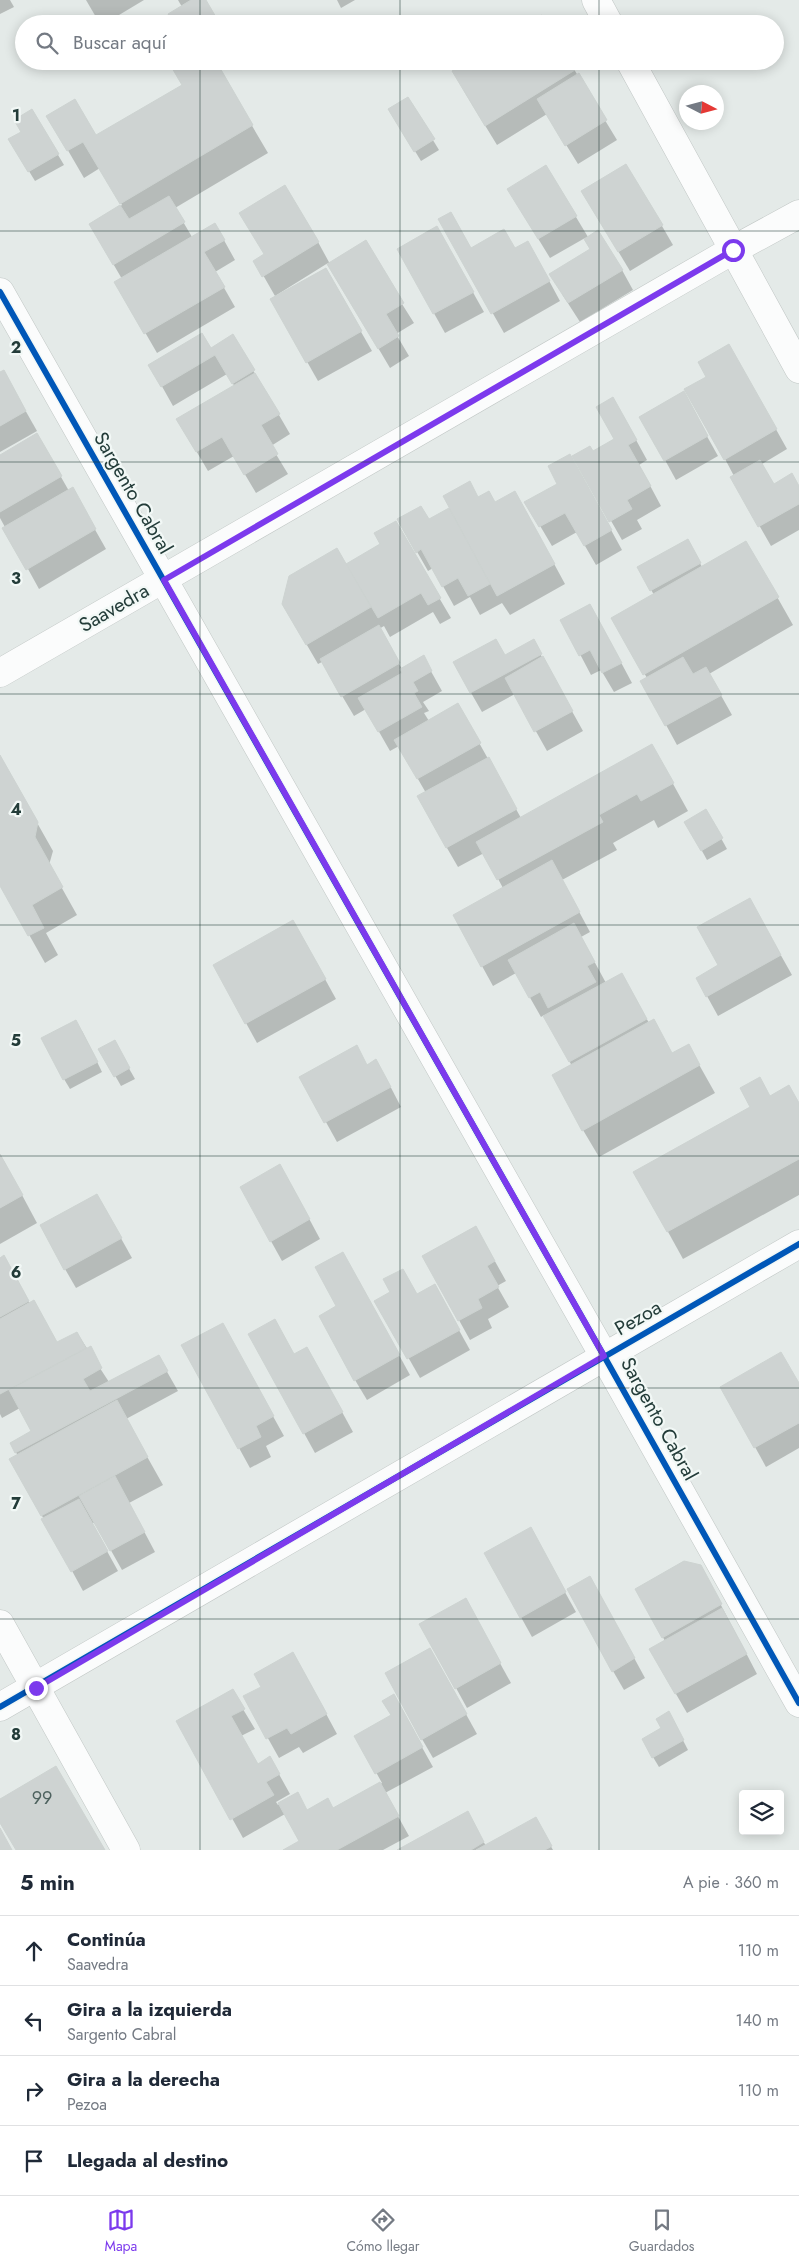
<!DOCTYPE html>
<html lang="es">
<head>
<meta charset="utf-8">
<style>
  :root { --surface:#fff; --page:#f2f2f3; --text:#1f2937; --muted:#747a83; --line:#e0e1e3; --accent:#7c3aed }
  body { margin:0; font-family:Jost,sans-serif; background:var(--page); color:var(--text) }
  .controls { position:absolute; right:15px; bottom:15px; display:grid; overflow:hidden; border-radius:5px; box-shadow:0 2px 12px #0003 }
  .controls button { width:45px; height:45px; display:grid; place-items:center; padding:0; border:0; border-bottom:1px solid var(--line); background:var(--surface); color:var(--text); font:25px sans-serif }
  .compass { position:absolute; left:679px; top:85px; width:45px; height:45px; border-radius:50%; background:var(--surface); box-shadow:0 2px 12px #0003; rotate:96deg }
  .stop { position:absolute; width:15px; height:15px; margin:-11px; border:4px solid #7c3aed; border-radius:50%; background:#fff }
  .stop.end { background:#7c3aed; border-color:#fff; box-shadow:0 1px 5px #0008 }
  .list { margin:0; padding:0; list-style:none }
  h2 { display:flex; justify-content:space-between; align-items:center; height:65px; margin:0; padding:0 20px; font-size:21px }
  h2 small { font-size:16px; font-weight:400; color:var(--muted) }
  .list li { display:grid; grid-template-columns:32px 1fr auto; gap:15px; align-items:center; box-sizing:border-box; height:70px; padding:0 20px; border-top:1px solid var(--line) }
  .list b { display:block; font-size:19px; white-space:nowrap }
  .list p { margin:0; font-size:16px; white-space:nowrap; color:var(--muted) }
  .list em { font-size:16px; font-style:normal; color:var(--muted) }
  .icon { flex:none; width:28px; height:28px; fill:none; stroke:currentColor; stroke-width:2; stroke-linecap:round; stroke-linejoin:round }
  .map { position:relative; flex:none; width:799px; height:1850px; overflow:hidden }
  .search { position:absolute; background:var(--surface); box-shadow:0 2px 12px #0003; left:15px; right:15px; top:15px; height:55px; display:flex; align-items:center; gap:12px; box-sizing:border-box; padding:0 18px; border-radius:28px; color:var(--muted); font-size:19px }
  .sheet { height:345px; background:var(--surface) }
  nav { display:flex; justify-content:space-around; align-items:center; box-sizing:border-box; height:70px; border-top:1px solid var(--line); background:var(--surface); font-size:14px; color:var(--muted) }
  nav a { display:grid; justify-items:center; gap:2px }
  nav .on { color:var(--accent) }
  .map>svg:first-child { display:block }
</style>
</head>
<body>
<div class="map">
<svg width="799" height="1850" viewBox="0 0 799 1850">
  <rect width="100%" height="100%" fill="#e4eae8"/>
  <g fill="#0003">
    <polygon points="0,0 10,0 14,7 0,14"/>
    <polygon points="86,0 144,0 104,24 100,24"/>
    <polygon points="178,0 205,0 182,7"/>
    <polygon points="337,0 355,0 341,8"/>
    <polygon points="214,61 268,153 175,208 192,237 215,224 235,260 215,272 235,307 157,353 116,282 122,279 90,224 122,205 100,168 84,178 48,116 96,137 183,86"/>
    <polygon points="569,61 617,140 578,164 547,114 497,145 464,91"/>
    <polygon points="408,99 439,150 421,161 390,110"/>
    <polygon points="32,111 64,165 35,181 10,140 22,133"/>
    <polygon points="546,167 588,237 622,270 633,290 580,322 562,294 592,249 585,238 550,258 520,209"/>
    <polygon points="594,211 662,226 673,245 630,271"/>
    <polygon points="440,220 471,250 515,250 539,262 560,301 504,333"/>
    <polygon points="318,242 330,264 402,304 414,323 396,334 409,356 390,368 328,263 275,296 255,261 265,255"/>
    <polygon points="447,246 484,312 445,333 398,249"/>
    <polygon points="325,269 372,351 318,381 272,300"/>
    <polygon points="233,336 290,434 271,446 288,474 256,493 234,456 208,471 178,420 235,387 227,374 173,406 150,365 211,349"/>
    <polygon points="740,365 787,449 762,464 774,485 799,488 799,530 771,546 732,478 734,476 725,459"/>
    <polygon points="3,371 37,431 0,452 0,373"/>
    <polygon points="694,413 718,456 676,480 665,460"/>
    <polygon points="624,418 647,460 639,465 661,506 637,520 642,529 622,540 574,456 593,452 616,440"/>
    <polygon points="37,435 69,491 72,489 106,549 39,589 0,518 0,456"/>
    <polygon points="581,475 622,550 596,565 577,532 552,546 526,502"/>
    <polygon points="495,504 526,512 565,584 510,615 502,603 480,615 470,597 454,606 433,568 428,571 399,520 428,521 451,508"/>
    <polygon points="395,523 451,618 440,624 433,612 390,637 384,626 379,629 402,669 423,657 442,691 423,702 429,711 424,713 429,721 458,705 521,818 667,773 688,811 658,828 654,820 613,843 617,850 562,880 590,932 581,937 606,983 633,994 649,1023 672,1054 688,1045 715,1093 599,1157 583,1130 572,1066 544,1015 541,1017 516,973 493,986 482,966 503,888 484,853 458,867 447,848 426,793 399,746 390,751 366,709 354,716 322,662 318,664 283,604 381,544"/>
    <polygon points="688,541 702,567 746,542 793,625 709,674 732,715 677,745 642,681 647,678 613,619 654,595 639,568"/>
    <polygon points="562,620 601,625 632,683 614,692 601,670 591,675"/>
    <polygon points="533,641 583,731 547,751 515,694 482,712 454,663 505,657"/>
    <polygon points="0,757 53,851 49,865 77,915 46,933 58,955 45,963 0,883"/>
    <polygon points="706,811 727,849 707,860 686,822"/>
    <polygon points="761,920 792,975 718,1016 697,978 720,966"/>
    <polygon points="304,941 336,999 257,1043 246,1023"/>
    <polygon points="82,1031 102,1072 70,1089 64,1079"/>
    <polygon points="114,1042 135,1079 121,1086 100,1049"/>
    <polygon points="367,1066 387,1080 401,1107 337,1142 301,1077"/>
    <polygon points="770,1097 799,1104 799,1195 683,1259 635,1172"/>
    <polygon points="0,1154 37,1223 0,1244"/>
    <polygon points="291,1185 320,1239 282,1261 241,1187"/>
    <polygon points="108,1215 132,1258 76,1288 65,1269"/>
    <polygon points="487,1247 506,1281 497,1286 509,1307 488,1319 492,1328 470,1340 424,1257"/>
    <polygon points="0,1259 15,1276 30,1304 57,1344 77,1333 109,1382 158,1356 178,1391 126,1419 163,1485 129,1503 155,1552 122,1570 95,1522 92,1524 118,1571 83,1591 11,1459 18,1456 11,1443 33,1432 20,1408 2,1418 0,1414"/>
    <polygon points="354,1273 410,1375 367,1400 355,1380 337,1307"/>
    <polygon points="417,1296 445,1305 470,1350 420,1378 376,1301"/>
    <polygon points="250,1335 318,1368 353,1432 315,1453"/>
    <polygon points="233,1344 284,1436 266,1446 271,1457 250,1468 183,1346"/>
    <polygon points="799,1384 799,1448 766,1467 755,1447"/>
    <polygon points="541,1549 576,1612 532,1637 486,1554"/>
    <polygon points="711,1586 757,1674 687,1713 676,1694 665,1641 637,1589"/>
    <polygon points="601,1597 645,1678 624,1690 613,1671"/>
    <polygon points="476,1620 511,1683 467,1708 421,1624"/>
    <polygon points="441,1669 477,1734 433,1758 422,1739"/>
    <polygon points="304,1673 337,1734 303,1753 299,1747 279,1758 245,1697"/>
    <polygon points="232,1691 255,1729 241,1736 258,1765 270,1758 290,1794 276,1802 278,1805 297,1794 307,1811 333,1810 382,1783 356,1736 404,1715 433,1767 385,1793 409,1836 383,1850 285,1850 301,1842 285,1814 243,1838 178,1721"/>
    <polygon points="674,1723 688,1750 659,1767 653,1757"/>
    <polygon points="467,1813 486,1846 535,1819 553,1850 400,1850"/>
  </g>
  <g fill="#ced3d2" stroke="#cdd3d1">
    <polygon points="191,0 206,0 220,24 174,24 168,14"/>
    <polygon points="542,15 547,24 528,24"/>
    <polygon points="183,61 216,61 253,125 120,204 83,142 67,151 46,116 75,99 96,135 182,85 172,68"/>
    <polygon points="467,61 570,61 575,70 485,126 452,71"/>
    <polygon points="579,73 607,120 565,146 537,99"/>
    <polygon points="408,97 435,139 414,152 388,109"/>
    <polygon points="32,109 59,154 28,172 8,139 21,132 14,120"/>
    <polygon points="626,164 663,225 618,252 581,191"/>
    <polygon points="546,165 577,216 538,239 507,189"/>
    <polygon points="285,185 319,242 262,277 253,261 264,254 239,213"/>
    <polygon points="169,196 185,222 113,265 89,224 120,205 129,219"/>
    <polygon points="451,212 471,248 504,229 515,248 528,241 550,281 491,314 438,219"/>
    <polygon points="215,223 225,240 204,252 225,287 144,334 114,282"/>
    <polygon points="437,226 474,292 433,314 397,249"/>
    <polygon points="598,230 623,270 568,303 549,274 590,249 584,239"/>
    <polygon points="366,240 404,303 386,314 399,336 378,349 327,264"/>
    <polygon points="326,268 362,331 306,363 270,299"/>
    <polygon points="202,333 211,348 233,334 255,370 232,384 215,355 161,387 148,365"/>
    <polygon points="729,344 777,429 724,460 684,389 706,377 698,362"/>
    <polygon points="4,370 26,411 0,426 0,372"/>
    <polygon points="255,373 280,414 261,425 278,454 244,475 222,437 196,452 176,419"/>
    <polygon points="684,391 708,436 664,461 639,417"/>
    <polygon points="613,397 637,440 628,445 651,486 627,500 632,509 609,522 572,456 590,446 593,451 614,439 596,407"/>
    <polygon points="37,433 62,476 0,512 0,455"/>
    <polygon points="570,454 612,530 584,546 565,513 539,527 524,502 557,484 548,466"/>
    <polygon points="760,460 774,484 792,473 799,486 799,504 758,527 730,477"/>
    <polygon points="470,481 478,497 489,491 495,502 515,491 555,564 497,596 443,496"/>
    <polygon points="73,487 96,529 26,570 2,528"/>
    <polygon points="421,506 429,519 449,508 490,584 468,596 458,578 442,587 421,549 416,553 397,519"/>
    <polygon points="396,521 441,598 428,605 421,593 378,618 346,564 380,544 374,533"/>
    <polygon points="688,539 701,563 650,591 637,567"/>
    <polygon points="746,541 779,597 643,675 611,618"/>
    <polygon points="337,548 371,607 306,645 282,604 289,576"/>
    <polygon points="590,604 622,663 602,673 590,650 579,656 560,620"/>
    <polygon points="379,625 400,663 341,697 320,659"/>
    <polygon points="496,639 505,655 534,639 542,654 470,693 453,662"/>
    <polygon points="424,655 432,671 413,682 418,691 414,693 422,707 378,732 358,698 402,673 400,669"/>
    <polygon points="543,656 573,711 534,732 505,678"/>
    <polygon points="683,657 693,674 706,667 722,695 665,726 640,681"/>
    <polygon points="458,703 481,743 417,779 394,740"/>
    <polygon points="652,744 674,783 641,801 637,794 599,815 603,822 497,880 476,842"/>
    <polygon points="0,755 38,822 35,837 63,887 32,905 44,928 28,936 0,886"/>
    <polygon points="489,757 517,809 446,848 417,796"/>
    <polygon points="706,809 723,838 701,851 684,822"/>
    <polygon points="552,860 580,912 481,967 453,915"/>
    <polygon points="750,898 781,955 706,997 696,978 718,965 697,927"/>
    <polygon points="293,920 326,979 245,1024 213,965"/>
    <polygon points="574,923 595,962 587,966 596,982 548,1008 540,992 529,998 508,960"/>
    <polygon points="622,973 647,1019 569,1062 543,1016"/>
    <polygon points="654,1019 672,1053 689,1044 700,1065 582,1131 552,1075"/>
    <polygon points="76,1020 98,1062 63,1080 41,1038"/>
    <polygon points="115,1040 130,1068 114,1077 98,1049"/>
    <polygon points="357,1045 367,1065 376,1059 391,1087 324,1123 299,1077"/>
    <polygon points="760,1077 770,1096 789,1085 799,1103 799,1159 667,1232 633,1172 750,1107 740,1088"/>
    <polygon points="0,1154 23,1195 0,1208"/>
    <polygon points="280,1164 310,1219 270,1242 240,1187"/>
    <polygon points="97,1194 122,1238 64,1270 40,1225"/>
    <polygon points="476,1226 495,1261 487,1266 499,1287 478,1299 482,1308 458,1321 422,1256"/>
    <polygon points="343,1252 400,1355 354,1381 319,1316 336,1306 315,1267"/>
    <polygon points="4,1255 29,1301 0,1317 0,1258"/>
    <polygon points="403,1269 417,1294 435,1284 460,1330 407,1359 374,1301 390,1292 383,1279"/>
    <polygon points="34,1300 57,1342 77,1332 86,1348 0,1394 0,1319"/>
    <polygon points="275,1319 294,1354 307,1347 343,1412 303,1434 248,1334"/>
    <polygon points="223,1323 274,1416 256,1426 261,1437 238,1449 181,1345"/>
    <polygon points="91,1346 102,1368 83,1379 90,1391 159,1355 168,1371 15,1453 10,1443 31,1431 9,1390"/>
    <polygon points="781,1352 799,1383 799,1423 754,1448 720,1387"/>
    <polygon points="117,1400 148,1457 41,1516 9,1459"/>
    <polygon points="115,1476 145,1532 110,1551 79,1496"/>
    <polygon points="79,1499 108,1551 71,1572 41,1519"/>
    <polygon points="531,1527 566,1592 520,1618 484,1553"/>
    <polygon points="684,1561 701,1565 722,1604 662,1638 635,1589"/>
    <polygon points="590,1576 635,1658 612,1672 567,1589"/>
    <polygon points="466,1598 501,1663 455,1689 419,1624"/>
    <polygon points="722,1608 747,1654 675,1694 649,1649"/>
    <polygon points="430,1648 467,1714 421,1740 385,1673"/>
    <polygon points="293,1652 327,1714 291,1734 287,1728 266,1739 243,1696 261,1687 254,1674"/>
    <polygon points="233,1689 245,1709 231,1716 258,1764 270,1756 280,1774 266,1782 274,1795 230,1820 176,1721"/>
    <polygon points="394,1694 423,1747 375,1774 354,1736 391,1715 382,1701"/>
    <polygon points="669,1711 684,1740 652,1758 642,1739 661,1728 656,1719"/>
    <polygon points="56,1766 105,1850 16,1850 0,1823 0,1799"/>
    <polygon points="380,1782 399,1816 337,1850 283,1850 299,1841 278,1803 298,1792 307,1810 328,1798 333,1808"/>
    <polygon points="468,1811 484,1842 471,1850 397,1850"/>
    <polygon points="536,1817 552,1846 545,1850 476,1850"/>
    <polygon points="0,1828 12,1850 0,1850"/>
  </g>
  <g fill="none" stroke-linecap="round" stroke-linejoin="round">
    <g stroke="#c1c7c5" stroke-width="29">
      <g id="minor">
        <polyline points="596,0 609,24"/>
        <polyline points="630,61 799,369"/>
        <polyline points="0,292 604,1356 799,1703"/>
        <polyline points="0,673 733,250 799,214"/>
        <polyline points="0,1624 126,1850"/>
        <polyline points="0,1707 799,1244"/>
      </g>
    </g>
    <use href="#minor" stroke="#fbfcfc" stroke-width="28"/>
    <g stroke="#f2f8f6" stroke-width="9">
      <g id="cycleway">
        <polyline points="0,292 604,1356 799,1703"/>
        <polyline points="0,1707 799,1244"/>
      </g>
    </g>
    <use href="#cycleway" stroke="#0057b8" stroke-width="6"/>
  </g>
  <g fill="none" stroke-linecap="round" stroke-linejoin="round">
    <polyline stroke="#7c3aed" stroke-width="6" points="36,1688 604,1356 164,580 733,250"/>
  </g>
  <path fill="none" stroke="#233c39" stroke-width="1" stroke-opacity="0.55" d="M200 0V24M400 0V24M599 0V24M200 61V1850M400 61V1850M599 61V1850M0 231H799M0 462H799M0 694H799M0 925H799M0 1156H799M0 1388H799M0 1619H799"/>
  <g text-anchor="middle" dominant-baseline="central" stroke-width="4.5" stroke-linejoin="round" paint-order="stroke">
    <g font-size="18" fill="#4e625f">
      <text x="42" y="1798">99</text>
    </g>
    <g font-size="20" fill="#233c39" stroke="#f2f8f6">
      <text transform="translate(133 493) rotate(60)">Sargento Cabral</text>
      <text transform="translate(114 608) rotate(-30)">Saavedra</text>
      <text transform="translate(638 1318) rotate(-30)">Pezoa</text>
      <text transform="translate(659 1419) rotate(61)">Sargento Cabral</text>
    </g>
  </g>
  <g font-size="16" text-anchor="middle" font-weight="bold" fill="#233c39" stroke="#f2f8f6" stroke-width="4.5" stroke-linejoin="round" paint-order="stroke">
    <text x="16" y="121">1</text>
    <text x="16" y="353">2</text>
    <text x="16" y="584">3</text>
    <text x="16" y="815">4</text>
    <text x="16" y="1046">5</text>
    <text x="16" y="1278">6</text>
    <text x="16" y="1509">7</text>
    <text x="16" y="1740">8</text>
  </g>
</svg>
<div class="controls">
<button><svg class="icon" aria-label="layers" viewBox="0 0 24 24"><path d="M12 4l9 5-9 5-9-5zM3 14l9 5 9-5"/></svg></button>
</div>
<svg class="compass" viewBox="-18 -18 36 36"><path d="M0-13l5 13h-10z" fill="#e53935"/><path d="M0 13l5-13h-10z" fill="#747a83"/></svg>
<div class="stop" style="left:733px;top:250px"></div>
<div class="stop end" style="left:36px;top:1688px"></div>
<div class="search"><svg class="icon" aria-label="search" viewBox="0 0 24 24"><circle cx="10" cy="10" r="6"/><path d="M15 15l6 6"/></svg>Buscar aquí</div>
</div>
<section class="sheet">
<h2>5 min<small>A pie · 360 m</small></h2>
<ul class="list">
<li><svg class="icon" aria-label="ahead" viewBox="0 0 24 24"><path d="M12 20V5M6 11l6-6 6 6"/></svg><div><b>Continúa</b><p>Saavedra</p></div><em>110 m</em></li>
<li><svg class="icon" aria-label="left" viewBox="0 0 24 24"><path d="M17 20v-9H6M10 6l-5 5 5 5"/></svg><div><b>Gira a la izquierda</b><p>Sargento Cabral</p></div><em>140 m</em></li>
<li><svg class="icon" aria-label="right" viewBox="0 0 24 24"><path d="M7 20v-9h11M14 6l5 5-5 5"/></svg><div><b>Gira a la derecha</b><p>Pezoa</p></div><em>110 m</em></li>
<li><svg class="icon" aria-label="arrive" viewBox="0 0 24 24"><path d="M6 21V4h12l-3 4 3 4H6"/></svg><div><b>Llegada al destino</b></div></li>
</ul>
</section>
<nav>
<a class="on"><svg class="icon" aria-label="map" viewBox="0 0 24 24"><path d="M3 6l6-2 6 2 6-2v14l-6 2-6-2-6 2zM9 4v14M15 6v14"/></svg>Mapa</a>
<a><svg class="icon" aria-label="directions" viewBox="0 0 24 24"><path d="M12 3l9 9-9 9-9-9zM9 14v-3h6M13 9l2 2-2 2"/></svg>Cómo llegar</a>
<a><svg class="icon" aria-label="saved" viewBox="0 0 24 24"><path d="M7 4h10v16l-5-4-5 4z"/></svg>Guardados</a>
</nav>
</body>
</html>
